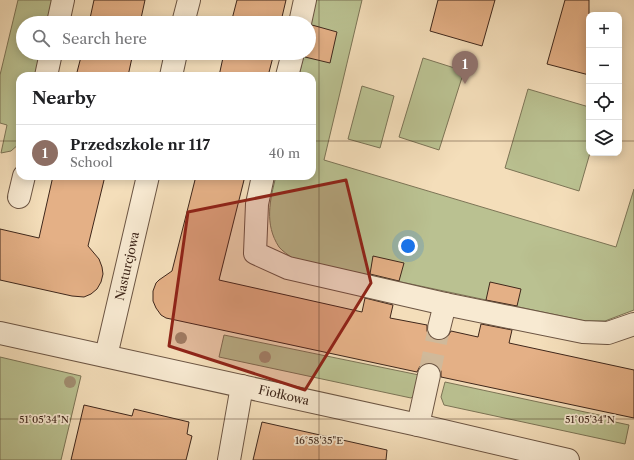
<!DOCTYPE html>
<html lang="en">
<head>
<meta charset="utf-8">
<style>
  :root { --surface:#fff; --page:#f2f2f2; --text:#202124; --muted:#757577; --line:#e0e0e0; --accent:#8f2418 }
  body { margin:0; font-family:"Libre Caslon Text",serif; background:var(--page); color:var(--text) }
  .controls { position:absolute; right:12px; top:12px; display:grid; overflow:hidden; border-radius:8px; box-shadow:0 2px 10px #0003 }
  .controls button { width:36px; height:36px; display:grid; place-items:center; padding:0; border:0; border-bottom:1px solid var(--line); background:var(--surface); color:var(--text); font:20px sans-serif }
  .you { position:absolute; left:408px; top:246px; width:14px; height:14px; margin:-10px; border:3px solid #fff; border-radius:50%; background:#1a73e8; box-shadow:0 0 0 6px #1a73e833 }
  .badge { display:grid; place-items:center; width:26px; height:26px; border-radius:50%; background:var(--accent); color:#fff; font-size:13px; font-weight:700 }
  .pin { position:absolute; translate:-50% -33px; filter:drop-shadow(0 1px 2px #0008) }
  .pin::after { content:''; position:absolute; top:21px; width:14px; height:12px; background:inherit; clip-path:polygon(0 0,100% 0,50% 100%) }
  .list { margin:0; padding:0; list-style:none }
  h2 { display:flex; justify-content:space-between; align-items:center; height:52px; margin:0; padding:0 16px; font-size:17px }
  h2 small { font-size:13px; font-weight:400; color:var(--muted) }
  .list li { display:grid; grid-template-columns:26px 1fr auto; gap:12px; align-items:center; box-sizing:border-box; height:56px; padding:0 16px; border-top:1px solid var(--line) }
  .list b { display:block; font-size:15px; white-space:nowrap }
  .list p { margin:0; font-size:13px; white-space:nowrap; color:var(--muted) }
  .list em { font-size:13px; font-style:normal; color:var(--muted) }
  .icon { flex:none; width:22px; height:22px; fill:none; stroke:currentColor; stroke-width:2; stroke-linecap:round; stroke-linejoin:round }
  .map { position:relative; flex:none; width:634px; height:460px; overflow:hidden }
  .search { position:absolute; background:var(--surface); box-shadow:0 2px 10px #0003; left:16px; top:16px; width:300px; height:44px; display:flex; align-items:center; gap:10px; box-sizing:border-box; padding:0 14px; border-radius:22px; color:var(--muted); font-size:15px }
  .panel { position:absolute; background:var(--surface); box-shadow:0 2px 10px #0003; left:16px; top:72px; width:300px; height:108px; border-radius:12px }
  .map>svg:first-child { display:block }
</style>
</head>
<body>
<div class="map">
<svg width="634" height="460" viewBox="0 0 634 460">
  <rect width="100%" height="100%" fill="#f4deba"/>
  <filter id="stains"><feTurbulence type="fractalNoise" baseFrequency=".005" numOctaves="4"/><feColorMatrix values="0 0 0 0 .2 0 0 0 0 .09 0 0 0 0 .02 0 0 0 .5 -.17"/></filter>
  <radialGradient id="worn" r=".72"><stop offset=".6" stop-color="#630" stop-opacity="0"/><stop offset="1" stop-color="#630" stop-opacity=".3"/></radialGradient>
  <g fill="#bac191" stroke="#7c7456">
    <polygon points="18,0 56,0 51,23 23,23 23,53 44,53 39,76 20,76 20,143 11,151 1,153 7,125 0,123 0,75"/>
    <path d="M316 0H362L324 160 616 247 634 189V310L605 321H585L293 259C289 255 282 251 279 247 264 224 270 200 276 176H312V76H299L304 53H309V32Z"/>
    <polygon points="423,58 464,71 439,150 399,137"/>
    <polygon points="362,86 394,96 380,148 348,139"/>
    <polygon points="528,89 589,107 589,153 590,153 579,191 505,168"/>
    <polygon points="224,335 419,375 416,394 411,398 219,357"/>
    <polygon points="0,357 81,376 61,460 0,460"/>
    <polygon points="445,382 613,418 615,422 629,425 625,444 444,405 441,397"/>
  </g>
  <g fill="#e4b086" stroke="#3f271b">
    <polygon points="94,0 145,0 140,23 89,23"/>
    <polygon points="237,0 286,0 282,17 288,19 288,23 231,23"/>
    <polygon points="438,0 495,0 482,46 430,31"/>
    <polygon points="565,0 589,0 589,75 547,64"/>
    <polygon points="312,25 337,32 330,63 305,57 305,53 309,53 309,32"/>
    <polygon points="82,53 133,53 128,76 76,76"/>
    <polygon points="224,53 274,53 268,76 219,76"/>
    <polygon points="53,176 105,176 88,246 99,259 102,267 103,274 101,282 97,289 91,294 84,297 72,296 0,280 0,229 39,238"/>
    <polygon points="196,176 245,176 219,280 362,312 365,298 393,305 390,318 427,325 427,331 430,337 436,340 443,340 448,336 451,331 478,337 481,324 512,330 509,343 634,370 634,418 441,377 441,371 438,366 431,363 425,363 420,366 417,372 166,318 161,315 156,308 153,301 153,291 156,283 159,280 172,271"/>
    <polygon points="373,256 404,263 399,281 370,274"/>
    <polygon points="490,282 521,289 517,306 486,300"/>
    <polygon points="84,405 132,416 134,409 189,422 187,434 192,436 186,460 71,460"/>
    <polygon points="262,422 387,450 386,460 253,460"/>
  </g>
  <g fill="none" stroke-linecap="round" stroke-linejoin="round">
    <polyline stroke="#d0b99a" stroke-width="22" stroke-dasharray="22 11" stroke-linecap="butt" points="429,375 439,328"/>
    <g stroke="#6c5543" stroke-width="24">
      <g id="minor">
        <polyline points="58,23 63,0"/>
        <polyline points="183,23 189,0"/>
        <polyline points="300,23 305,0"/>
        <polyline points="46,76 51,53"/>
        <polyline points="171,76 176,53"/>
        <polyline points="287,76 293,53"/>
        <polyline points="263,176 257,204 255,253 288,268 445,304 583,332 608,333 634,324"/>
        <polyline points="19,197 24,176"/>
        <polyline points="439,328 445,304"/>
        <polyline points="0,333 418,425 568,460"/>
        <polyline points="106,356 148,176"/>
        <polyline points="418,425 429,375"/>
        <polyline points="229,460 242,386"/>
      </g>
    </g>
    <use href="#minor" stroke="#f8ead2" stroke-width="22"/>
  </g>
  <g fill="#a28f72">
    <circle cx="181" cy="338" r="6"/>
    <circle cx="265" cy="357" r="6"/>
    <circle cx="70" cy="382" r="6"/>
  </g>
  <path fill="#8f2418" fill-opacity="0.2" stroke="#8f2418" stroke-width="3" stroke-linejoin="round" d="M346 180 371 283 305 390 169 346 188 212Z"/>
  <path fill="none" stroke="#3f271b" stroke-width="1" stroke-opacity="0.45" d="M319 0V460M0 141H20M312 141H589M619 141H634M0 419H634"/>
  <g text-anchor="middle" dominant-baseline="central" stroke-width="3.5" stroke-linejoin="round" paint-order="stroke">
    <g font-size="12" fill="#3f271b" stroke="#f8ead2">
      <text transform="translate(127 266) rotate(-77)">Nasturcjowa</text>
      <text transform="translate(284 395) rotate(13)">Fiołkowa</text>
    </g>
  </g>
  <g font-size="10" text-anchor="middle" fill="#3f271b" stroke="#f8ead2" stroke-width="3.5" stroke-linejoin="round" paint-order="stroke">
    <text x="44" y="423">51°05'34"N</text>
    <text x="590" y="423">51°05'34"N</text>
    <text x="319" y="444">16°58'35"E</text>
  </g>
  <rect width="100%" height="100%" filter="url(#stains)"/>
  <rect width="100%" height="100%" fill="url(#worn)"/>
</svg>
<div class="controls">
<button>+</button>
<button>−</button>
<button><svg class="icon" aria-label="locate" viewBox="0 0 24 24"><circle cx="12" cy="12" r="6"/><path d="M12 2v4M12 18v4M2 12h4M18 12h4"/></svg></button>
<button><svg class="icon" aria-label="layers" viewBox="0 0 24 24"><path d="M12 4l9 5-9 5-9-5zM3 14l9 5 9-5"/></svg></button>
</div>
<div class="you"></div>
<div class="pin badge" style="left:465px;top:84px;background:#8d6e63">1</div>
<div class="search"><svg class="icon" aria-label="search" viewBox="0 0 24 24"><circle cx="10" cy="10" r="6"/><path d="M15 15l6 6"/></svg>Search here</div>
<section class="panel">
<h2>Nearby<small></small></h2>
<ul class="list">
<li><span class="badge" style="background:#8d6e63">1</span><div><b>Przedszkole nr 117</b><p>School</p></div><em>40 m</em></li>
</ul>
</section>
</div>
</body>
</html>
